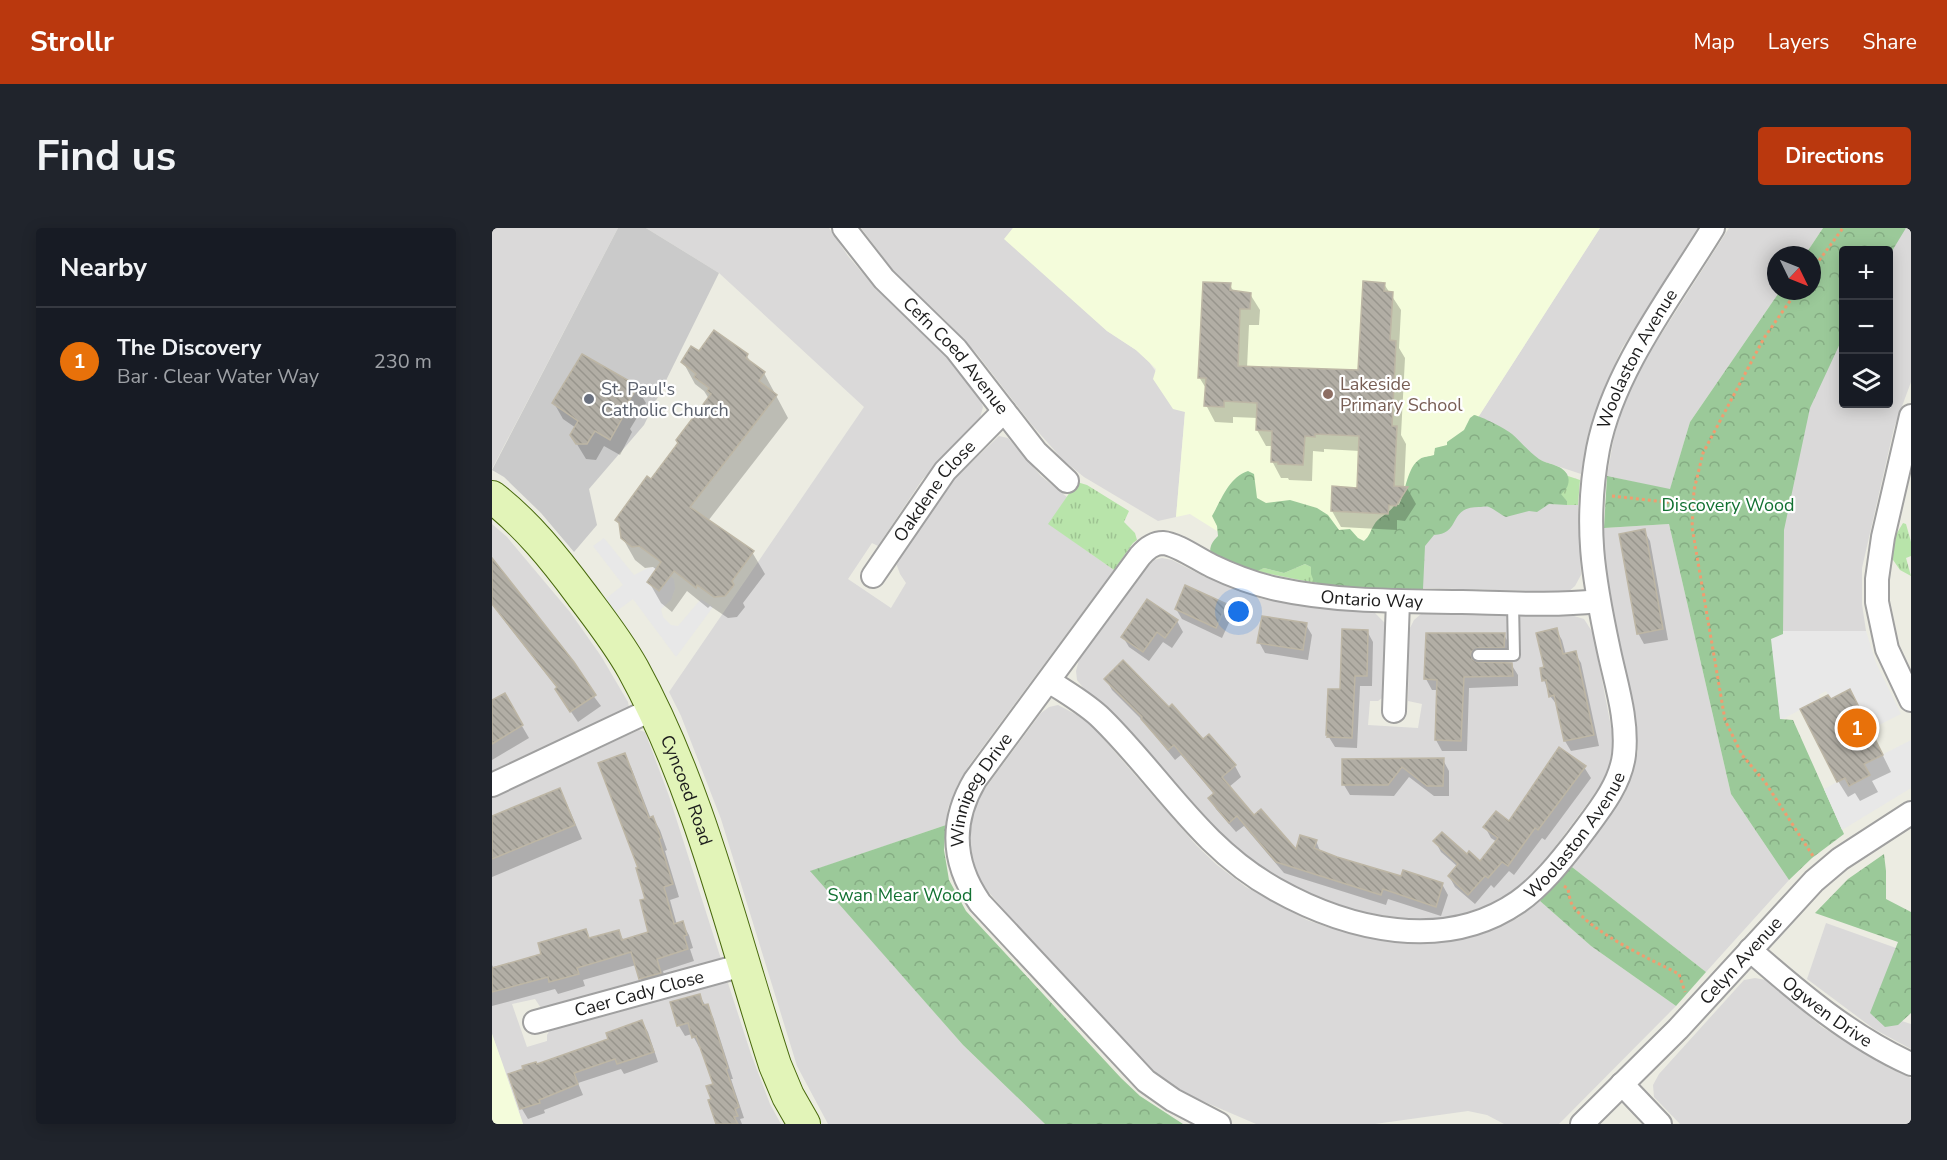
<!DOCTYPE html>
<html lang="en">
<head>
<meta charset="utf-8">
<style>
  :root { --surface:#171b24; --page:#20242c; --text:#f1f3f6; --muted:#9ea1a6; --line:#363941; --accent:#ba380e }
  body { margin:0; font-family:"Nunito Sans",sans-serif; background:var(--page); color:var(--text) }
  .controls { position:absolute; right:18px; top:18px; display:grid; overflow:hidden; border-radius:6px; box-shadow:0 3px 15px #0003 }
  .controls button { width:54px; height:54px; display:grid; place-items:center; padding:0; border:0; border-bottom:2px solid var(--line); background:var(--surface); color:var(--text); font:30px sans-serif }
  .compass { position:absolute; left:1275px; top:18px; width:54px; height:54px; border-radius:50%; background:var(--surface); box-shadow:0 3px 15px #0003; rotate:133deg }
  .you { position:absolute; left:747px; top:384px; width:21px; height:21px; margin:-15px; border:4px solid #fff; border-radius:50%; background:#1a73e8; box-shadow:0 0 0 9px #1a73e833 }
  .badge { display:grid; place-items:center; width:39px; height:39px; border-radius:50%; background:var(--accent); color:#fff; font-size:20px; font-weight:700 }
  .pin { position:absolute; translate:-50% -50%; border:3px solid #fff; box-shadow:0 2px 6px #0006 }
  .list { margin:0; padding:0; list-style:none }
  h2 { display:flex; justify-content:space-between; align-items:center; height:78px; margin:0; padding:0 24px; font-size:26px }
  h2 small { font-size:20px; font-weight:400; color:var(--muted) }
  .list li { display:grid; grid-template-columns:39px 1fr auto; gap:18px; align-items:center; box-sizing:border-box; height:108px; padding:0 24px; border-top:2px solid var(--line) }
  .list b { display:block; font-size:22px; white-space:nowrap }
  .list p { margin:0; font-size:20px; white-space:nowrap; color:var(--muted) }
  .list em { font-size:20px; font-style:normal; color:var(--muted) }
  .icon { flex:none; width:33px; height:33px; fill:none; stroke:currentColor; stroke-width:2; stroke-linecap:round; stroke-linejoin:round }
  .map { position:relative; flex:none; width:1419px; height:896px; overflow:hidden; border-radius:6px }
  header { display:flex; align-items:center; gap:36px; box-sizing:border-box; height:84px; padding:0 30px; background:var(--accent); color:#fff }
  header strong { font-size:28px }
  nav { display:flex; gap:33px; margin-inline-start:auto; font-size:21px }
  .intro { display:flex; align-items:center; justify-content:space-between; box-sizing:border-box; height:144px; padding:0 36px }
  h1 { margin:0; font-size:42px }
  .button { padding:15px 27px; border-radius:6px; background:var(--accent); color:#fff; font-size:21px; font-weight:700 }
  main { display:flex; gap:36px; padding:0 36px }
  aside { flex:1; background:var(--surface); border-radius:6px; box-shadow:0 3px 15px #0003 }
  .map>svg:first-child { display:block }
</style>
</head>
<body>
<header>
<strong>Strollr</strong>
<nav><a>Map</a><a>Layers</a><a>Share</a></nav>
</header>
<div class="intro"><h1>Find us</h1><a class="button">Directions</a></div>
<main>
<aside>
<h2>Nearby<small></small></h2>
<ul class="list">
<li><span class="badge" style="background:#e8710a">1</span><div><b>The Discovery</b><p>Bar · Clear Water Way</p></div><em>230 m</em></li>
</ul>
</aside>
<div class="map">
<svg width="1419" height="896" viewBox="0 0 1419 896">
  <defs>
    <pattern id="grass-tufts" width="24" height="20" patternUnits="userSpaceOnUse" patternTransform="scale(1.5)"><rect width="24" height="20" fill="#b8e4aa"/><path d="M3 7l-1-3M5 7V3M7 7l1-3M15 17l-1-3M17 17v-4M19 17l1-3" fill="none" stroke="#9ec392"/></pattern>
    <pattern id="forest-crowns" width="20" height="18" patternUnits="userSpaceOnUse" patternTransform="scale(1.5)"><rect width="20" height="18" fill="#9bc999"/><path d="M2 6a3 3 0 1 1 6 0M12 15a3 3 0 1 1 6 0" fill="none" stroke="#85ac83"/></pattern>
    <pattern id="building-back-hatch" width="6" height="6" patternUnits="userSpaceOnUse" patternTransform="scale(1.5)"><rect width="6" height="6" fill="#b2aea5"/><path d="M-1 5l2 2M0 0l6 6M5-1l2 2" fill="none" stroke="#98958d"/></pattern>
  </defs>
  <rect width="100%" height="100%" fill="#ecece2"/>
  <g fill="#dad9d9">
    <polygon points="0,0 126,0 0,241"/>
    <polygon points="154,0 337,0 356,28 385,62 441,113 486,165 491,179 488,190 430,252 386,318 380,315 356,351 399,380 414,355 408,346 404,335 415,318 459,254 507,208 516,210 549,248 575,269 557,296 622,342 478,536 466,556 456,580 454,597 319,643 471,817 553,896 336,896 305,838 229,591 189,488 177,464 372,179 227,45"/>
    <polygon points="369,0 521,0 513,11 615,103 644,122 657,134 693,184 684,289 666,293 592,249 571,232 540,197 485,126 451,90 404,46"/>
    <polygon points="1108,0 1208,0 1130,120 1111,163 1096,206 1089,246 1050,233 985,191"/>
    <polygon points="1237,0 1331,0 1313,27 1284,27 1284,63 1288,63 1198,194 1178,262 1115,248 1122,209 1133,171 1151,135"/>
    <polygon points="1408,0 1419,0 1419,154 1402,200 1370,340 1370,376 1374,403 1284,404 1285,303 1310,175 1351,94 1352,176 1396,176 1396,22"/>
    <polygon points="929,272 1086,277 1089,347 1083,358 1076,364 929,360"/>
    <polygon points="0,296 15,309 78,384 109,428 136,474 137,479 0,543"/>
    <polygon points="1177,296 1239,566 1297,652 1214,744 1080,639 1133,565 1141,544 1146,523 1143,489 1119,377 1112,328 1112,300"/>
    <polygon points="670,330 680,332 713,349 770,371 823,380 881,383 893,395 890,470 886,473 878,473 876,497 926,500 930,476 916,473 917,402 922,392 929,386 1082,388 1092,391 1101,405 1120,504 1120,520 1117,539 1107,560 1048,639 1027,660 1002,675 973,685 947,691 919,691 888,687 863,682 831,671 795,654 765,637 728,605 631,495 615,479 597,467 585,452 584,443 587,432 654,341 662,332"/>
    <polygon points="566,477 585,487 601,499 705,618 725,637 754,659 815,692 835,699 897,714 925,716 951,714 977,710 994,704 1026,690 1048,673 1099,718 1184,778 1067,896 1012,896 995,887 976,883 883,896 764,896 692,865 668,849 642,824 518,689 488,654 482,639 478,613 480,590 486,570 549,485 557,479"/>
    <polygon points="147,502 153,504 177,568 229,731 225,734 62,777 49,780 43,771 20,776 35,819 55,813 55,807 58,802 230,755 236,755 259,826 278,876 289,896 31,896 0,806 0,570"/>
    <polygon points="1334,695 1418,725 1391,787 1419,796 1419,821 1382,801 1315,751"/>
    <polygon points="1263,750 1274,752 1330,799 1397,840 1419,850 1419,896 1188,896 1162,869 1161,857 1167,846 1252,752"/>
  </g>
  <g fill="#f4fcdb">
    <polygon points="521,0 1108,0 985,191 929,321 725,303 698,286 684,289 693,184 681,181 661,151 664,141 657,134 644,122 615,103 512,11"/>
    <polygon points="0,806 11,837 31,896 0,896"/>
  </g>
  <polygon fill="#cacaca" points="126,0 154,0 227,45 152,197 97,261 105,297 82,324 49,285 12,249 0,242"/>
  <g fill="url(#grass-tufts)">
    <polygon points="1076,248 1088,252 1086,277 1075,277 1075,273 1068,266 1076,254"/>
    <polygon points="585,254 595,257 637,283 632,294 643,305 645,312 641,315 622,342 556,296"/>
    <polygon points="1411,295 1414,296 1419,314 1419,328 1414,330 1419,348 1408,342 1399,329 1402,310"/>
    <polygon points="813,336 819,339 823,355 763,343 772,340 792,345"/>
  </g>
  <g fill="url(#forest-crowns)">
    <polygon points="1331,0 1414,0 1397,28 1396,22 1352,22 1351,109 1318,180 1292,302 1291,406 1288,491 1301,492 1352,606 1320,630 1297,652 1239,566 1177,296 1112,300 1115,248 1178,261 1198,194 1288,63 1320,63 1320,27 1313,27"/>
    <path d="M982 187C989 188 1014 201 1020 206 1029 214 1036 223 1047 231 1056 237 1069 236 1075 246 1079 254 1075 262 1069 266L1075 273V277L1057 276 1045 284 1037 283 1014 289C1009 287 1002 281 997 279 994 278 991 279 987 279 955 279 970 306 942 307L933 318 931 361 926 366 852 367 846 358 838 359 822 354 819 346V339L813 336 792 345 772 340 754 348 720 330C716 321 719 315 726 308L725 298 720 288C730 271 736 250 756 243L762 246 765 270 774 275 798 272 825 280 836 287 847 302 858 301 866 310 872 313C878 308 878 303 882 297 887 288 898 286 903 276L907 277C914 263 915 239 928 231 932 228 937 229 942 227L943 220 955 217V214L972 202 978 190Z"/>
    <polygon points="454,597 452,622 457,652 474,683 629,850 648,868 691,896 553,896 471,817 318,643"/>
    <polygon points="1392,626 1394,643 1394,671 1419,684 1419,785 1406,797 1393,799 1378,785 1406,714 1323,685 1356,651"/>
    <polygon points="1080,639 1214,744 1184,778 1099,718 1048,673"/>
  </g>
  <g fill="#e8e8e8">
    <polygon points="112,310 142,347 156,340 165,339 182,351 183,361 179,372 169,381 171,389 179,397 186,398 209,371 221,379 184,429 141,371 122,385 112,372 131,357 101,318"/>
    <polygon points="1291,403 1374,403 1384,435 1409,486 1379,501 1358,461 1339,471 1334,463 1327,467 1328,471 1291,491 1288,491 1279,411 1291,406"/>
    <polygon points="1419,512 1419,560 1350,602 1332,561 1353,550 1357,557 1377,547 1372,536"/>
  </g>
  <g fill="#0003">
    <polygon points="892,56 909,82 907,120 913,130 909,207 914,216 912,260 915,260 924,276 913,293 905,292 905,302 849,299 840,283 866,261 868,223 832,221 832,224 821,223 820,253 797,252 796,250 789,250 780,233 781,218 774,218 765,202 766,190 741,189 741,195 723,194 714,177 715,162 707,149 738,57 742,64 758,66 768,82 767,97 757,97 755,140 867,144"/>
    <polygon points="207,125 255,128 260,136 272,145 296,190 216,293 260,324 273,346 251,375 253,379 245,389 236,390 218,378 216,380 195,363 180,384 169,375 157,354 165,342 161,339 153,340 143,332 130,309 129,300 125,292 160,253 217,171 212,163 203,156 191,134"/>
    <polygon points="144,159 154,175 138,201 140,204 128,227 112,218 104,232 94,231 80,208 84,200 71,191 62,175"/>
    <polygon points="1152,303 1158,313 1176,412 1152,416 1146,405"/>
    <polygon points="0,332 109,478 86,494 71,472 66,461 8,387 2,377 0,370"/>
    <polygon points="734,377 740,388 730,410 690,391 684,381"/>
    <polygon points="685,393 691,404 680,420 671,414 657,433 637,419 631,409"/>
    <polygon points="814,397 820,407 816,432 773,425 767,414"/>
    <polygon points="1064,402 1070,412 1074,427 1083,425 1089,435 1107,518 1079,523 1073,513 1066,478 1058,468 1052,452"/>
    <polygon points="875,403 881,414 880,458 868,458 865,520 843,519 835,506 849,463"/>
    <polygon points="935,407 1012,407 1018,417 1018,430 992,430 981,436 1019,436 1026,447 1026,458 977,460 975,523 950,523 944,512 946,462 940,462 934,451"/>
    <polygon points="614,451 711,513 717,508 743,538 749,549 737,559 762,589 804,624 824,613 829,625 910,650 950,656 956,667 949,688 896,671 894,677 792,645 752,598 744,604 724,581 718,570 722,566 689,527 683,532 652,494 620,462"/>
    <polygon points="12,467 37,510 0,532 0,475"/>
    <polygon points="1367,479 1399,544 1380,553 1386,564 1368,573 1363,565 1356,569 1346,553"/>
    <polygon points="132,527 139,539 159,591 161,590 168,602 175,622 173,623 187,669 178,672 185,697 190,695 197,707 201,720 198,721 202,733 171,743 175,758 156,763 149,751 144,737 91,752 93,758 66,766 63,761 0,778 0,737 1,739 9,737 10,739 51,727 93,703 98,712 127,704 132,713 158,705 155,672 148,641"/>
    <polygon points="852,532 951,532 957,543 957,568 942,568 917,549 902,568 858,567 852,557"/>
    <polygon points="1092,539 1099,550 1053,612 1050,610 1022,647 1017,643 1002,660 999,657 983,676 963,659 957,648 966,639 949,624 943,613 989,635 1005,614 999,610 993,599 1018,595"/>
    <polygon points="67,561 75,576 90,611 0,649 0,589"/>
    <polygon points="207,767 221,789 241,851 239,851 252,890 248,891 250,896 226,896 221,872 223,856 209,819 207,819 200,806 193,808 187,798 180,775"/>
    <polygon points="150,794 156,804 166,834 132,846 129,841 86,855 91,867 52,882 53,885 36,891 30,881 18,847 118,812"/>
  </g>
  <g fill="url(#building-back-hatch)" stroke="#bdb6a5" stroke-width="1.5">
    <polygon points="871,53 893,55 892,63 901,64 898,112 904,113 900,198 905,198 902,258 916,259 904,278 897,277 896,286 839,283 840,258 865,260 867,208 823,206 823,209 813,208 811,237 786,236 786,234 779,234 780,203 764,202 765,175 732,173 732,179 712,178 714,150 706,150 711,54 739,55 738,62 759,65 758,81 748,81 746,138 866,142"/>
    <polygon points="222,102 256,126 254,130 273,144 267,153 285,167 198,279 262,323 240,353 242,357 233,368 222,369 205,357 204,360 182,343 167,363 155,354 169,334 147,318 140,319 129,310 127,295 123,292 155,248 159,251 186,215 184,212 219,166 215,163 217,160 202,149 204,146 189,134 199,118 207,123"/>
    <polygon points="90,126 146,158 129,186 132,187 118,212 103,203 95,216 84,216 78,207 86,193 60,175"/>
    <polygon points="1153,301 1171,401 1145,406 1127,306"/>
    <polygon points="0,330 82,434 104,467 78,484 63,461 65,459 0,376"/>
    <polygon points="693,357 735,376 724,400 683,381"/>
    <polygon points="655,371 686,392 673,410 665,404 651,424 629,409"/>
    <polygon points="770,388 815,395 811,422 765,415"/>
    <polygon points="1065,400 1071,426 1084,423 1102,507 1072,513 1062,467 1057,469 1054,452 1050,453 1048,440 1052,439 1044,405"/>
    <polygon points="850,401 876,402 875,448 863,448 860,510 835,509 836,507 834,507 836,461 848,461"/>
    <polygon points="934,405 1013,405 1012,420 986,420 979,424 980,431 985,434 1020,435 1021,448 972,449 969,513 943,512 945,452 932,451"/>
    <polygon points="631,432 677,479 680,476 711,511 717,506 744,537 730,549 762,587 769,581 804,621 808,607 825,612 822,620 845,629 909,648 911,642 951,655 944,679 891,661 889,667 784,634 745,588 737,595 716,570 722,565 682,517 676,522 649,491 650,489 612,451"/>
    <polygon points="1358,461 1391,527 1372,536 1378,547 1357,558 1353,550 1345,554 1308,481 1336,467 1339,471"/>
    <polygon points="13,465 31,497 0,516 0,472"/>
    <polygon points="1067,519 1094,538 1046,602 1043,600 1016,638 1010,634 996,650 993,648 976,667 956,648 966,636 941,613 950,604 975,626 977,623 988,633 1006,610 991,599 1004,583 1017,593"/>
    <polygon points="133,525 157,590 161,588 169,610 167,611 181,656 172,659 182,696 191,693 195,707 192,708 196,721 165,731 169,745 147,751 139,724 85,740 87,746 57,754 56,749 0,764 0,740 49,726 46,715 94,701 97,710 127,702 130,712 156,704 148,672 153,671 144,640 146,640 106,535"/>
    <polygon points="952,530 951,558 935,558 910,539 896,557 850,557 850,531"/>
    <polygon points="68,560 83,597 0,631 0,588"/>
    <polygon points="208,766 211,777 216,776 236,840 234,841 247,879 243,881 246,888 242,889 246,896 224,896 216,872 219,871 214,858 221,856 204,808 200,810 196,795 185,798 178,774"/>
    <polygon points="150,792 162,824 125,836 123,831 82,845 86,856 47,872 48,875 28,881 16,846 31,841 30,838 44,834 45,836 116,811 114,805"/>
  </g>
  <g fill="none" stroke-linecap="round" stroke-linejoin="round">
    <g stroke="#a0a0a0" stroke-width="14">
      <polyline id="lane" points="986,427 1022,427 1021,375"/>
    </g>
    <g stroke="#a0a0a0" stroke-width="26">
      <g id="street">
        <path id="s1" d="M352 0 392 51 464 121 544 224 575 253"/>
        <polyline points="1419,188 1391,309 1385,351 1385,374 1395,421 1419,472"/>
        <path id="s2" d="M381 348 453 243 512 183"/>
        <path id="s3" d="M557 453C575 465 595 476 610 491 669 549 709 620 783 661 856 702 952 725 1026 674 1049 658 1068 634 1085 612 1104 586 1128 559 1132 527 1136 492 1124 456 1117 423 1101 349 1092 296 1106 221 1121 143 1180 67 1221 0"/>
        <polyline points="902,483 906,373"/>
        <polyline points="0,557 161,481"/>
        <path id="s4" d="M1258 722C1307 765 1359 809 1419 836"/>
        <path id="s5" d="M43 794 251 737"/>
        <polyline points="1130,856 1168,896"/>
        <path id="s6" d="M727 896 681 872 654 853 488 675C460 635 458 594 483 552L648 328C654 321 661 315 671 315 685 316 707 332 720 338 741 348 762 356 785 361 845 374 909 373 970 374 1015 375 1061 378 1106 373"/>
        <path id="s7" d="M1090 896 1186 801 1322 653 1348 631 1419 585"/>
      </g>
    </g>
    <g stroke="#48690c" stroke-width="34">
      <g id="secondary">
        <path id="s8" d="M0 269C35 296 63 331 89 366 107 390 126 414 141 441 208 563 240 705 283 837L296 868 312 896"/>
      </g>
    </g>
    <g stroke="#f09d70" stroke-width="3" stroke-dasharray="3 3" stroke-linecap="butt">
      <polyline points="1320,42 1351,0"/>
      <polyline points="1305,63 1272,110 1211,225 1202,262 1200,299 1233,492 1250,527 1273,554 1321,628"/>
      <polyline points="1120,268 1201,277"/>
      <path d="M1072 658 1076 661C1077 666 1078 674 1081 678 1100 705 1158 731 1187 746L1193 764"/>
    </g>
    <use href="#lane" stroke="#fff" stroke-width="10"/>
    <use href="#street" stroke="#fff" stroke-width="22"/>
    <use href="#secondary" stroke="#e2f4b8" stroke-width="32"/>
  </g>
  <circle fill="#8d6e63" stroke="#fff" stroke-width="2" cx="836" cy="166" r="6"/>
  <circle fill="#6b7280" stroke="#fff" stroke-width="2" cx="97" cy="171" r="6"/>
  <g text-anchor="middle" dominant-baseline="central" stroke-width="4.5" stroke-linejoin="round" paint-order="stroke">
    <g font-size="18" fill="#1c1c1c" stroke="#fff">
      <text stroke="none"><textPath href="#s1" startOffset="170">Cefn Coed Avenue</textPath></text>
      <text stroke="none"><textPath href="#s3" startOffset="1158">Woolaston Avenue</textPath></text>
      <text stroke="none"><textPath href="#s2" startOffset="105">Oakdene Close</textPath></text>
      <text stroke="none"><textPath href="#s6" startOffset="984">Ontario Way</textPath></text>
      <text stroke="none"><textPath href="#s8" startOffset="356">Cyncoed Road</textPath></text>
      <text stroke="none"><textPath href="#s6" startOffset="452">Winnipeg Drive</textPath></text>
      <text stroke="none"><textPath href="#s3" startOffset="654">Woolaston Avenue</textPath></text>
      <text stroke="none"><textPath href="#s7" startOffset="228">Celyn Avenue</textPath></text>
      <text stroke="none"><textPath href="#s5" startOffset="108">Caer Cady Close</textPath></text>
      <text stroke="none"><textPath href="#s4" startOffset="99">Ogwen Drive</textPath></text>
    </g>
    <g font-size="18" fill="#785e54" stroke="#fff" text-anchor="start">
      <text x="848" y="156">Lakeside<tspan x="848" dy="21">Primary School</tspan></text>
    </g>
    <g font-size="18" fill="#5b616d" stroke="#fff" text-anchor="start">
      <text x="109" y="161">St. Paul's<tspan x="109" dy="21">Catholic Church</tspan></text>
    </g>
    <g font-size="18" fill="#127132" stroke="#fff">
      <text x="1236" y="277">Discovery Wood</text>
      <text x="408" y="667">Swan Mear Wood</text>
    </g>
  </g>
</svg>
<div class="controls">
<button>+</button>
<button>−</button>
<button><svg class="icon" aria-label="layers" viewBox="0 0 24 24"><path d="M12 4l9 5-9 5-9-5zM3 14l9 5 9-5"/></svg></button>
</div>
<svg class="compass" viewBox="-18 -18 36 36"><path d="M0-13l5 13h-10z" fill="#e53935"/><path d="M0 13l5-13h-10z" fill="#9ea1a6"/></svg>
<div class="you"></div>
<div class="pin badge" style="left:1365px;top:500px;background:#e8710a">1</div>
</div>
</main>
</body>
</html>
